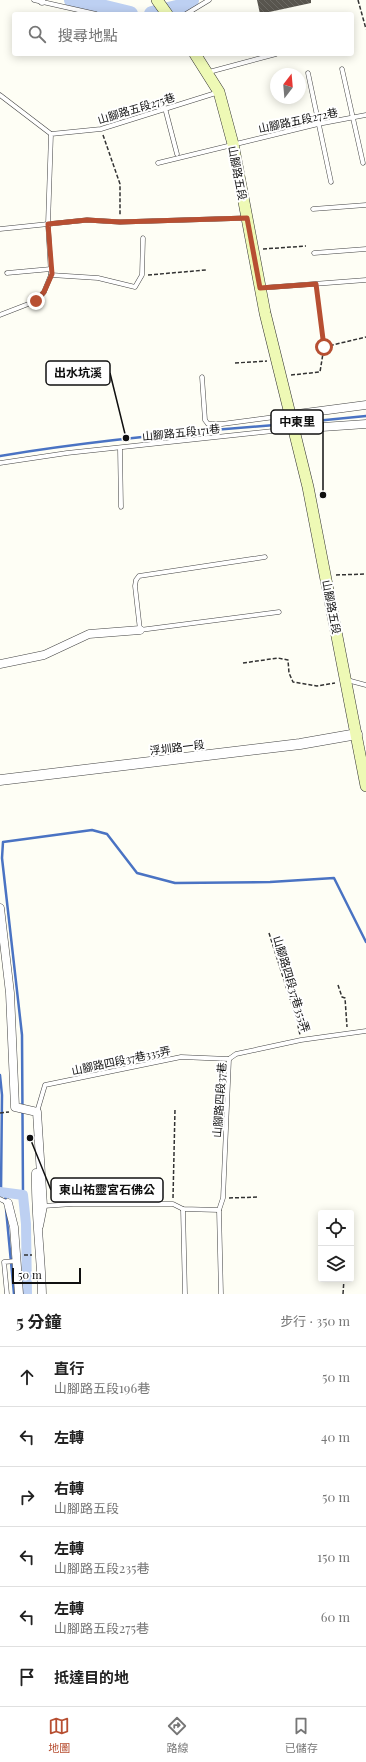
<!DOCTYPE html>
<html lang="zh-TW">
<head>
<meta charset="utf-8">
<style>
  :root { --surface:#fff; --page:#f2f2f2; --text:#222; --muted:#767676; --line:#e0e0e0; --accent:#b74f32 }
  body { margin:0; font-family:"Playfair Display","Noto Sans TC",serif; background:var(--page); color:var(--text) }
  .controls { position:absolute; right:12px; bottom:12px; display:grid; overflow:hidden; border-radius:4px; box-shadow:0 2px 10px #0003 }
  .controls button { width:36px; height:36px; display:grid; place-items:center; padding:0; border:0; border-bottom:1px solid var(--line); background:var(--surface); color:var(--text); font:20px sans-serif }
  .compass { position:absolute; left:270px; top:68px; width:36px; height:36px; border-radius:50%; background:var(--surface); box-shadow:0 2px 10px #0003; rotate:16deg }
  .scale { position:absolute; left:12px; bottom:10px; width:69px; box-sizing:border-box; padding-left:4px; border:2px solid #101010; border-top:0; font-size:11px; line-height:14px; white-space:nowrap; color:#101010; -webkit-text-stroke:3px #fff; paint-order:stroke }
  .stop { position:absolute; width:12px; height:12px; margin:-9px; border:3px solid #b74f32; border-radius:50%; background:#fff }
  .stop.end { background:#b74f32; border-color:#fff; box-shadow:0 1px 4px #0008 }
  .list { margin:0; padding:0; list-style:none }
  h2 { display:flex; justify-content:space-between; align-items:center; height:52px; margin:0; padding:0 16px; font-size:17px }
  h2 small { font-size:13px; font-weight:400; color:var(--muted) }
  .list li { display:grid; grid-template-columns:26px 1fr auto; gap:12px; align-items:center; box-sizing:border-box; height:60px; padding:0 16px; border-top:1px solid var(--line) }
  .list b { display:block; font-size:15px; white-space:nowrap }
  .list p { margin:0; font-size:13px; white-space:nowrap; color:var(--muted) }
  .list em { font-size:13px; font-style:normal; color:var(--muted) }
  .icon { flex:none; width:22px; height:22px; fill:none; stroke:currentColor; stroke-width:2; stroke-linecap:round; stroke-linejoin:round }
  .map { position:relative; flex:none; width:366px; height:1294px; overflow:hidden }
  .search { position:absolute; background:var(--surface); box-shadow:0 2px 10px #0003; left:12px; right:12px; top:12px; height:44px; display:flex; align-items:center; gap:10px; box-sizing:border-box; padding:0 14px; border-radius:4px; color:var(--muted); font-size:15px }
  .sheet { height:412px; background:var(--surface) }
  nav { display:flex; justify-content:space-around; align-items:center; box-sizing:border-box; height:56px; border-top:1px solid var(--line); background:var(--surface); font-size:11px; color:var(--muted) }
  nav a { display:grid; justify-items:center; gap:2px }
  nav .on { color:var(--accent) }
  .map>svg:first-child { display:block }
</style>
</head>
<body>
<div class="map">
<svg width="366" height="1294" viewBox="0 0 366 1294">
  <defs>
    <pattern id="building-back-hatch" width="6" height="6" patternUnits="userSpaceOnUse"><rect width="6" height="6" fill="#58554e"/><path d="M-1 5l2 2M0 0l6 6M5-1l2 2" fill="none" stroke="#6b6963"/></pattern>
  </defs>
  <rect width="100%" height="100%" fill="#fefef5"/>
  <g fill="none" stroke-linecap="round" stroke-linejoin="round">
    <g stroke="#4a73c3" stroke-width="2.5">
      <polyline points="295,423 366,416"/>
      <path d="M0 456C96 440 193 431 290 424"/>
      <polyline points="0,1075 2,1095 1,1192"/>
      <polyline points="5,1193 6,1202"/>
      <polyline points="23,1195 22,1035 2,858 3,842 92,830 107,834 137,873 175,883 270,882 334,878 366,942"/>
      <polyline points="6,1209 14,1294"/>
    </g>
    <polyline stroke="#bdd0f2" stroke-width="10" points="0,1192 23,1195 26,1224 27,1294"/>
    <g stroke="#bdd0f2" stroke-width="16">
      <polyline points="72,0 130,14"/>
      <polyline points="152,14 181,7 191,0"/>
    </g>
  </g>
  <polygon fill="url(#building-back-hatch)" points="257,0 311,0 311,3 260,14"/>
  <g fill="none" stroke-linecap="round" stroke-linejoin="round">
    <g stroke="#434343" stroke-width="5">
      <g id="service">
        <polyline points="34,0 96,14"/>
        <polyline points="186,14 209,0"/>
        <polyline points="342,69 363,163"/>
        <polyline points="209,72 276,54"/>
        <polyline points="308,73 331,182"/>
        <polyline points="0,95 51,134"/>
        <polyline points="165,108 177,154"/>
        <polyline points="158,163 318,124 366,115"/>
        <polyline points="313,209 366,205"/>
        <polyline points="0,229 87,220 120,222 247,218"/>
        <polyline points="314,253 366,249"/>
        <polyline points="7,273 51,269"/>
        <polyline points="51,275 98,278 135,287 142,275 143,238"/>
        <polyline points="261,288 366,280"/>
        <polyline points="0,315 36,301 44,292 51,275 48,224 51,134 101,129 219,92"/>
        <polyline points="202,377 205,420 208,424 222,424 290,415"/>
        <polyline points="120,448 121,507"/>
        <polyline points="0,463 67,453 292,429"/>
        <polyline points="265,557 139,576 136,580 135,586 140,630 279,612"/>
        <polyline points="347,680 366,685"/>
        <polyline points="229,1059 236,1054 301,1040 366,1031"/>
        <polyline points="37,1112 45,1085 181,1057 229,1059"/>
        <polyline points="0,1199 8,1203"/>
        <polyline points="43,1206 73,1204 173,1204 183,1209 219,1210 223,1198 229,1059"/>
        <polyline points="183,1209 185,1294"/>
        <polyline points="219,1210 221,1294"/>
        <polyline points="7,1294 4,1262 16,1261"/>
      </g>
    </g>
    <g stroke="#434343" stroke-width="7">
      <polyline id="pedestrian" points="42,2 42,0"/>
    </g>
    <g stroke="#434343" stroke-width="9">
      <g id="minor">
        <polyline points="290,415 366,405"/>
        <polyline points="293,429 366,424"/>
        <polyline points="0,664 44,655 89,634 140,630"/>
        <polyline points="0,908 10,993 15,1107 37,1112 43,1206 39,1226"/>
        <path d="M36 1173C35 1214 41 1253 42 1294"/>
        <polyline points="8,1203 14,1227 19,1294"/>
      </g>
    </g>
    <g stroke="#434343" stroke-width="11">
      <polyline id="tertiary" points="0,780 300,744 357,734"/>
    </g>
    <g stroke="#323232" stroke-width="12">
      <g id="secondary">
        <polyline points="157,0 167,14"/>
        <polyline points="195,54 219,92 233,144 265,313 308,487 366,786"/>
      </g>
    </g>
    <g stroke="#323232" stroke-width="1.5" stroke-dasharray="4 2" stroke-linecap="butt">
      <polyline points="358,0 366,29"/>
      <polyline points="103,135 120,184 120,216"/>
      <polyline points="263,249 306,246"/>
      <polyline points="148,275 206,270"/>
      <polyline points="324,347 366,337"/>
      <polyline points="235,363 267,361"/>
      <polyline points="291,375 320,372 324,347 317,290"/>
      <polyline points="336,575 366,574"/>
      <polyline points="243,663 278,658 288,660 289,673 293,682 317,686 335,683"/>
      <polyline points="269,933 297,1021 300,1035"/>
      <polyline points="338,985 342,997 345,998 347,1027"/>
      <polyline points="0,1113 9,1112"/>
      <polyline points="173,1198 175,1109"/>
      <polyline points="229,1198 259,1197"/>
      <polyline points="24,1255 32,1255"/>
      <polyline points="343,1294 344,1279"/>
    </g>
    <use href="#service" stroke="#fff" stroke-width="4"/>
    <use href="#pedestrian" stroke="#fff" stroke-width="6"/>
    <use href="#minor" stroke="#fff" stroke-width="8"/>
    <use href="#tertiary" stroke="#fff" stroke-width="10"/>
    <use href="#secondary" stroke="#eef9b5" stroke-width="11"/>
  </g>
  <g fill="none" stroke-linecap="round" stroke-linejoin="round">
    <polyline stroke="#b74f32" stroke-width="5" points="36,301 44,292 52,274 48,224 87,220 120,222 247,218 260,288 316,284 324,347"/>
  </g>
  <g text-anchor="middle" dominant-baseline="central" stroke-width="4" stroke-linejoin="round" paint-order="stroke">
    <g font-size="11" fill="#101010" stroke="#fff">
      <text transform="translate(136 108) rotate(-17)">山腳路五段275巷</text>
      <text transform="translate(298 120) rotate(-12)">山腳路五段272巷</text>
      <text transform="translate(238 173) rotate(79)">山腳路五段</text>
      <text transform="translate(181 432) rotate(-6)">山腳路五段171巷</text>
      <text transform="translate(332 607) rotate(79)">山腳路五段</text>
      <text transform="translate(177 747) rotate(-7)">浮圳路一段</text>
      <text transform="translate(292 984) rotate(73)">山腳路四段37巷355弄</text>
      <text transform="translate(121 1060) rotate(-12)">山腳路四段37巷335弄</text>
      <text transform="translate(219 1100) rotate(-86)">山腳路四段37巷</text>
    </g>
  </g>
  <path fill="none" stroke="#101010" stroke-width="1.5" d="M126 438L110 373M323 495L323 422M30 1138L51 1190"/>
  <g fill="#101010" stroke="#fff" stroke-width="1.5">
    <circle cx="126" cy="438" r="4"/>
    <circle cx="323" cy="495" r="4"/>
    <circle cx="30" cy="1138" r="4"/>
  </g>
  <g fill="#fff" stroke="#101010" stroke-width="1.5">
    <rect x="46" y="361" width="64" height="24" rx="4"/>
    <rect x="271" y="410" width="52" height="24" rx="4"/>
    <rect x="51" y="1178" width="112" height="24" rx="4"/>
  </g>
  <g font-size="12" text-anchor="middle" font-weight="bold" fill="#101010">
    <text x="78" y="377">出水坑溪</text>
    <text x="297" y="426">中東里</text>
    <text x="107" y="1194">東山祐靈宮石佛公</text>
  </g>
</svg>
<div class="controls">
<button><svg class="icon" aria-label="locate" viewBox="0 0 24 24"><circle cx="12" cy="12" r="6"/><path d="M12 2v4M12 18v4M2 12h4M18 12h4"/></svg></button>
<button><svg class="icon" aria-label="layers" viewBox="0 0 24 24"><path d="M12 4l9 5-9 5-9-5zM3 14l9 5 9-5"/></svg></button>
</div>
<svg class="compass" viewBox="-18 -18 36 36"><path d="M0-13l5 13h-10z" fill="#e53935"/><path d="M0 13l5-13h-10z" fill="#767676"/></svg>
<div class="scale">50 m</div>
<div class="stop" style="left:324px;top:347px"></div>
<div class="stop end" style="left:36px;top:301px"></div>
<div class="search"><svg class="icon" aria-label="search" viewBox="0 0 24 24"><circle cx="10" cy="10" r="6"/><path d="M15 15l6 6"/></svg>搜尋地點</div>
</div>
<section class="sheet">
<h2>5 分鐘<small>步行 · 350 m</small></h2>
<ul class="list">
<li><svg class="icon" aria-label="ahead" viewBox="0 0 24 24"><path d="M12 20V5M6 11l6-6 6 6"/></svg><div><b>直行</b><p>山腳路五段196巷</p></div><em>50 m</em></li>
<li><svg class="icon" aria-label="left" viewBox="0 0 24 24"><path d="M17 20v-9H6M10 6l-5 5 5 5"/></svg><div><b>左轉</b></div><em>40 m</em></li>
<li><svg class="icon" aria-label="right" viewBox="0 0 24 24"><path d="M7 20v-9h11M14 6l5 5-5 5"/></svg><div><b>右轉</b><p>山腳路五段</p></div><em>50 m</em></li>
<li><svg class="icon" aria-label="left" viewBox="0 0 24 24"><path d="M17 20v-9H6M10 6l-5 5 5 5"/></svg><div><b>左轉</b><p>山腳路五段235巷</p></div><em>150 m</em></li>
<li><svg class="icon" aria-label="left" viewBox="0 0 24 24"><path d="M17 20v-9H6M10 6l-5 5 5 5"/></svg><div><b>左轉</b><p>山腳路五段275巷</p></div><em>60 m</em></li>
<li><svg class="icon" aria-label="arrive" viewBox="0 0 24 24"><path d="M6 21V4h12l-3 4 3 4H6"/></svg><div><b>抵達目的地</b></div></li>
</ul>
</section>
<nav>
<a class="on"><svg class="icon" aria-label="map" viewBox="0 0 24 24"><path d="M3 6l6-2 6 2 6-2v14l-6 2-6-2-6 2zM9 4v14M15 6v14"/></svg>地圖</a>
<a><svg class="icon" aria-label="directions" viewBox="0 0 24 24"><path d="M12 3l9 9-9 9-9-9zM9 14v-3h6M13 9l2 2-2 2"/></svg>路線</a>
<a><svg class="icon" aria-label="saved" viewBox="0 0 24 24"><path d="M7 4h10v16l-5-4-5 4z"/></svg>已儲存</a>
</nav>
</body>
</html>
